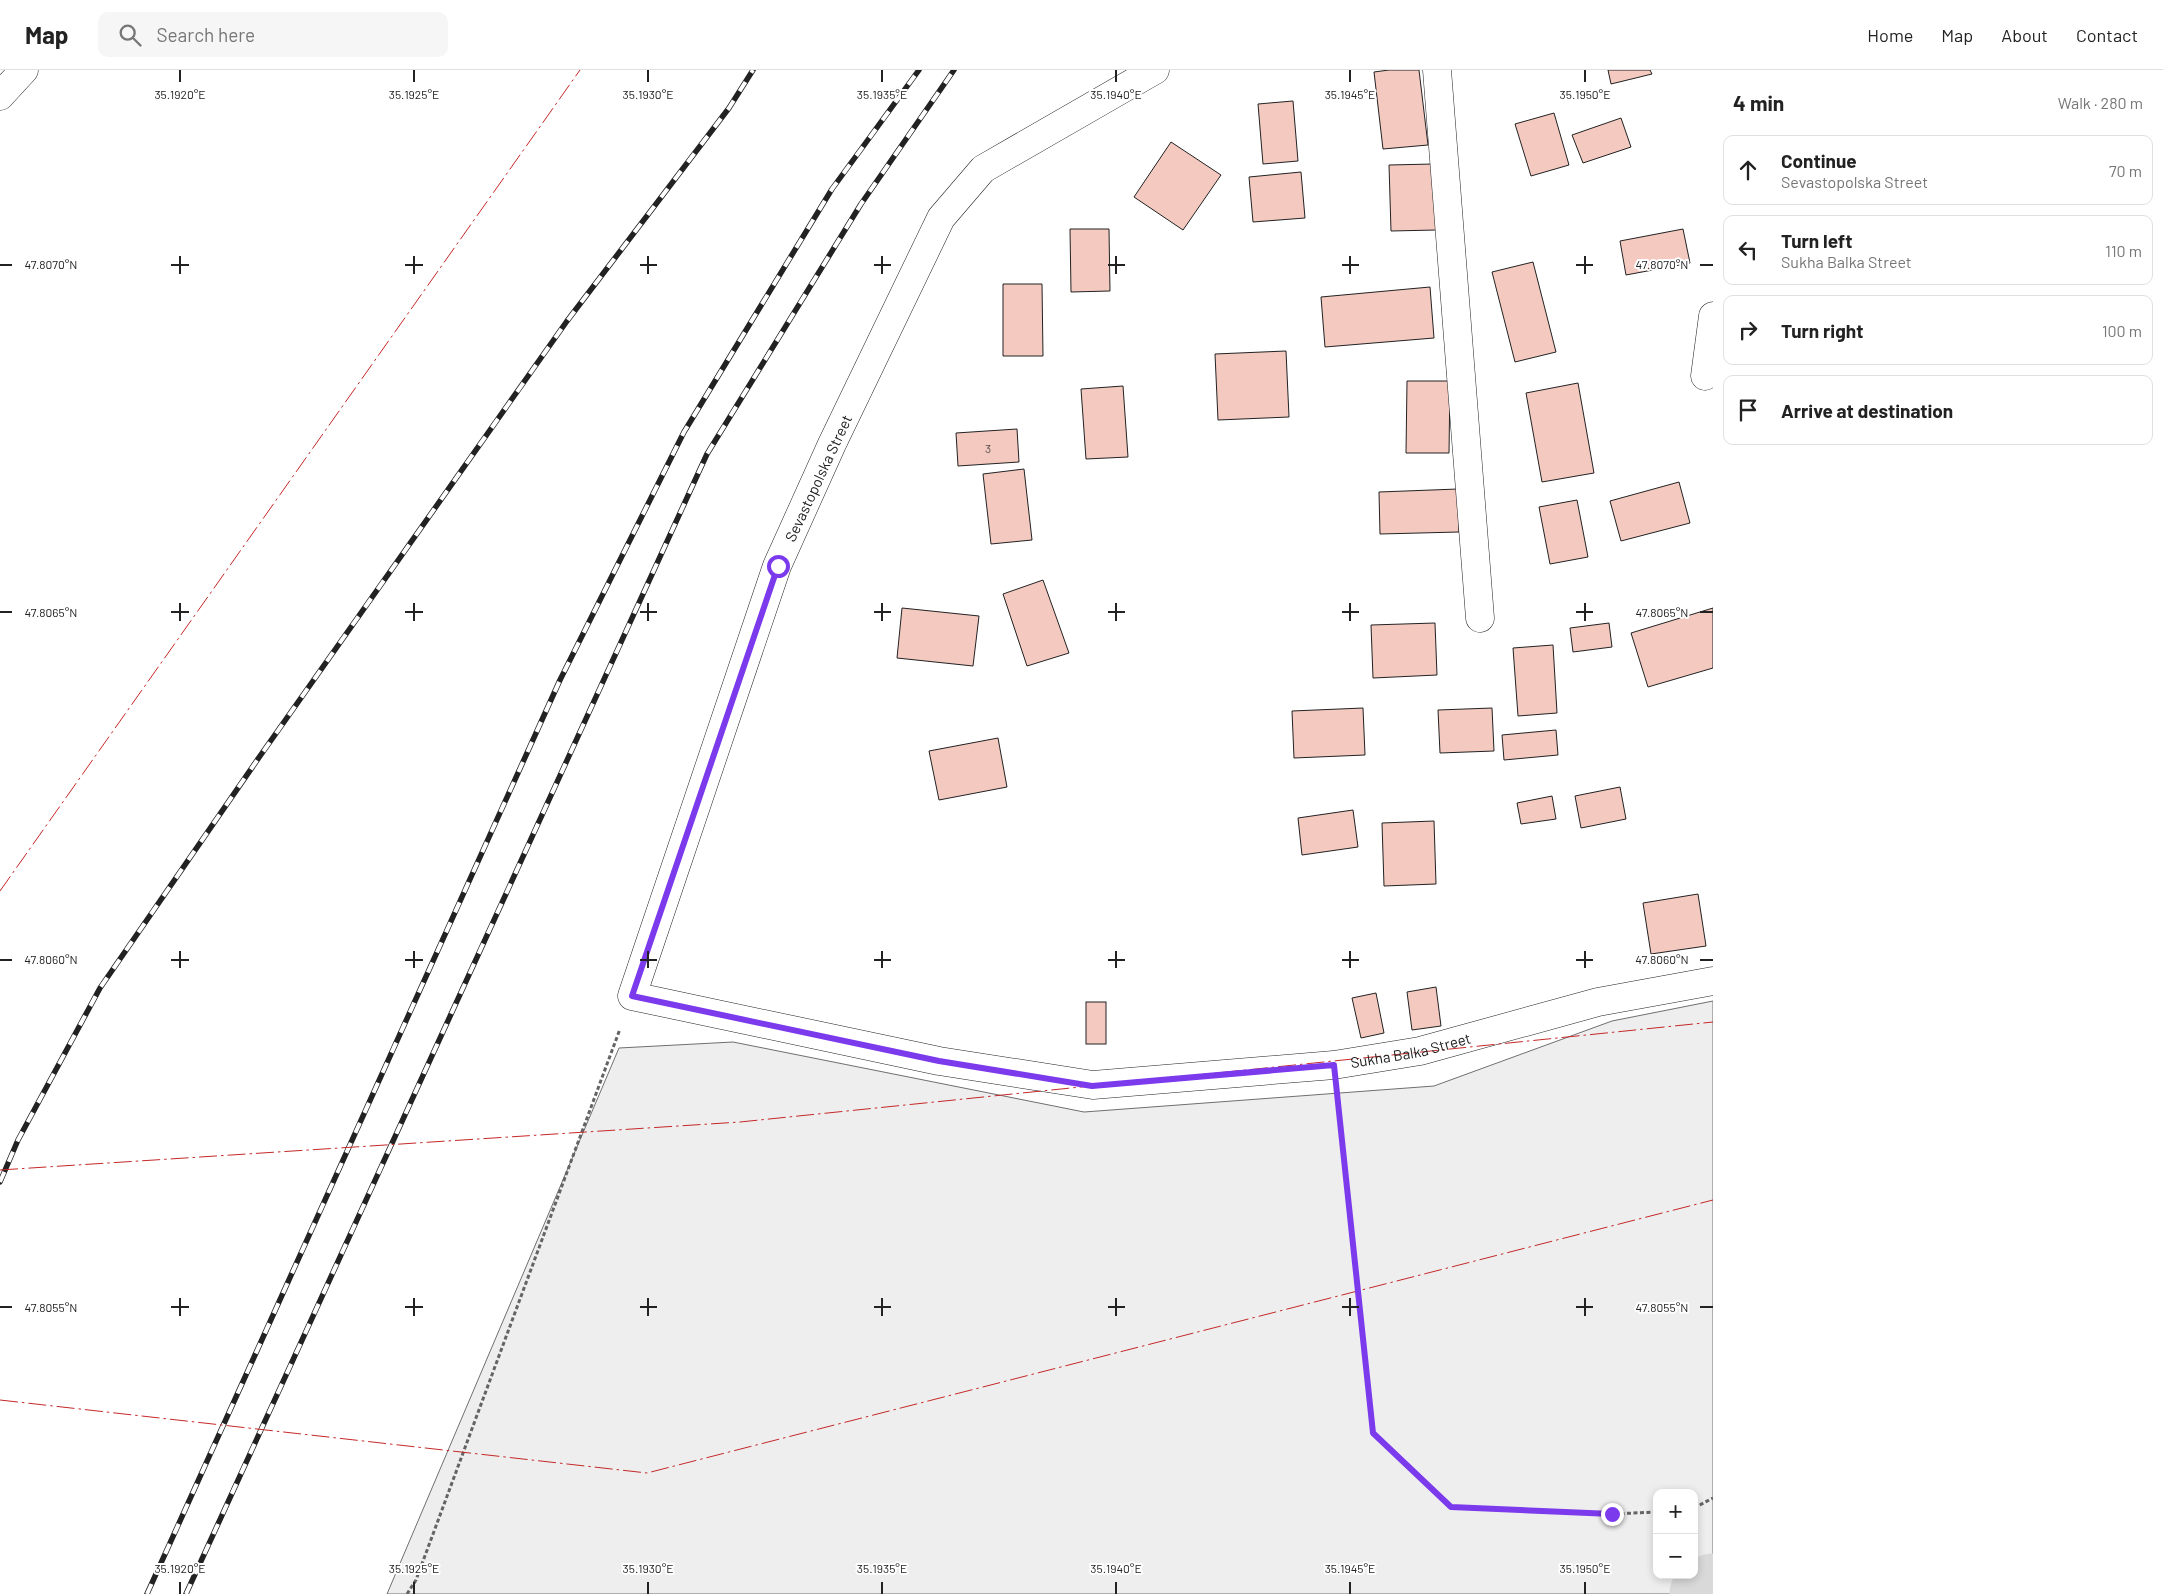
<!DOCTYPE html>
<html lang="en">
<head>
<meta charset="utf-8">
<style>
  :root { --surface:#fff; --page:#f6f6f6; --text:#222; --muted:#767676; --line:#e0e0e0 }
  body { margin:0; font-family:Barlow,sans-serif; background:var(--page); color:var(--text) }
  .controls { position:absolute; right:15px; bottom:15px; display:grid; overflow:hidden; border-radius:10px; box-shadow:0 2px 8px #0003 }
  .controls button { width:45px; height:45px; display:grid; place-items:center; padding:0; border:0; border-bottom:1px solid var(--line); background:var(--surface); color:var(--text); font:25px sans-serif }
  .stop { position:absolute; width:15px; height:15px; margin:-11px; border:4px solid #7c3aed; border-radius:50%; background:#fff }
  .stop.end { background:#7c3aed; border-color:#fff; box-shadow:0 1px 5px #0008 }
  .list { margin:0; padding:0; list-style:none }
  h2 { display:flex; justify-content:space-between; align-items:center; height:65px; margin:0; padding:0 20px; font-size:21px }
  h2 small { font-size:16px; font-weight:400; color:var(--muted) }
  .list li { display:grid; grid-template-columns:32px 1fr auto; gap:15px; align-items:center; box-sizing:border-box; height:70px; margin:0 10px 10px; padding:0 10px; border:1px solid var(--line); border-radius:10px }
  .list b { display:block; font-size:19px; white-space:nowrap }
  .list p { margin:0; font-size:16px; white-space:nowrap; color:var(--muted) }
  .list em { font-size:16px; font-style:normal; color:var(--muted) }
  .icon { flex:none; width:28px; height:28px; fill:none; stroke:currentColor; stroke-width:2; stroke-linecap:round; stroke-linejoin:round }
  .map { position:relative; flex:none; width:1713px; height:1524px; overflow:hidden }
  header { display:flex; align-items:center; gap:30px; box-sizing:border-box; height:70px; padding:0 25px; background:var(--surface); border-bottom:1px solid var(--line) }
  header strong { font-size:24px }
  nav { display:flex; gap:28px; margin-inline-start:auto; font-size:18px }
  .search { width:350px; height:45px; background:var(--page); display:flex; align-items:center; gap:12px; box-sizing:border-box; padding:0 18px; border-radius:10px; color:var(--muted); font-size:19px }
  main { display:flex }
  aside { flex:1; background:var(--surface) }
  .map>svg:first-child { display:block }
</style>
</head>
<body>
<header>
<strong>Map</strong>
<div class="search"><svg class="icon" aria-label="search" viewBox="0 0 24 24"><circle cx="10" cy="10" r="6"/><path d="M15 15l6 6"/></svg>Search here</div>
<nav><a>Home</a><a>Map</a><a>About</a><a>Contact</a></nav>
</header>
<main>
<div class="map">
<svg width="1713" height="1524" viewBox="0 0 1713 1524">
  <rect width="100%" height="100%" fill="#fff"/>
  <path fill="#eee" stroke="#6f6f6f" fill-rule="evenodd" d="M1713 931V1524H387L619 978 733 972 1084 1042 1434 1016 1612 951ZM1657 1423H1694V1505H1657Z"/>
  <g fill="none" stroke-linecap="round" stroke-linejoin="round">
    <polyline stroke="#d9d9d9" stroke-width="75" points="1707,1524 1713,1521"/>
  </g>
  <g fill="#f3c9c0" stroke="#222">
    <polygon points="1389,0 1419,0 1428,75 1383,79 1374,2"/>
    <polygon points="1608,0 1650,0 1652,4 1611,14"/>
    <polygon points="1293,31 1298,91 1263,94 1258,34"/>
    <polygon points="1554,43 1569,95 1531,106 1515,54"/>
    <polygon points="1621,48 1631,77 1583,93 1572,65"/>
    <polygon points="1171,72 1221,105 1183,160 1134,127"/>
    <polygon points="1433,94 1436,160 1391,161 1389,95"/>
    <polygon points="1301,102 1305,148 1253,152 1249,107"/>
    <polygon points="1070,159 1109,159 1110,221 1071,222"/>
    <polygon points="1683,159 1690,193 1626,205 1620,171"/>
    <polygon points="1533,192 1556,282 1515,292 1492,202"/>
    <polygon points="1003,214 1042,214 1043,286 1003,286"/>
    <polygon points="1430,217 1434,268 1325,277 1321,227"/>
    <polygon points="1286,281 1289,347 1218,350 1215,284"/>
    <polygon points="1407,311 1450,311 1449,383 1406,383"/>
    <polygon points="1578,313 1594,403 1542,412 1526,323"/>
    <polygon points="1123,316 1128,387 1086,389 1081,319"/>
    <polygon points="1017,359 1019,392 958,396 956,363"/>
    <polygon points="1024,399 1032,470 991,474 983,404"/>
    <polygon points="1679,412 1690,453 1621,471 1610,431"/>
    <polygon points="1458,419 1459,462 1380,464 1379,422"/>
    <polygon points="1577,430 1588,487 1550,494 1539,437"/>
    <polygon points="1043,510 1069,583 1027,596 1003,524"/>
    <polygon points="902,538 979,546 973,596 897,588"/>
    <polygon points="1713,538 1713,598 1648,617 1631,563"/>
    <polygon points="1435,553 1437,605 1373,608 1371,555"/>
    <polygon points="1609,553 1612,577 1573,582 1570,558"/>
    <polygon points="1553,575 1557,643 1518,646 1513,578"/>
    <polygon points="1363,638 1365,685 1294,688 1292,641"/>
    <polygon points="1492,638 1494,681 1440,683 1438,640"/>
    <polygon points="1556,660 1558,685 1504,690 1502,665"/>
    <polygon points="998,668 1007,717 939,730 929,681"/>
    <polygon points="1620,717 1626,749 1581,758 1575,726"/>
    <polygon points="1552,726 1556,749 1521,754 1517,733"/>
    <polygon points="1353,740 1358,777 1302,785 1298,748"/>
    <polygon points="1434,751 1436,814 1384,816 1382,753"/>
    <polygon points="1698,824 1706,876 1651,884 1643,833"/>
    <polygon points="1436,917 1441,956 1412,960 1407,922"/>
    <polygon points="1376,923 1384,963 1361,968 1352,928"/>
    <rect x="1086" y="932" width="20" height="42"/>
  </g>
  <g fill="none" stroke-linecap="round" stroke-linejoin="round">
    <g stroke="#222" stroke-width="29">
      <g id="minor">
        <path id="s1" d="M1155 0 983 99 941 148 832 374 777 496 632 926 939 991 1093 1015 1334 995 1420 981 1598 932 1713 911"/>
        <polyline points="1437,0 1480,548"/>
        <polyline points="1705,306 1713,246"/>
      </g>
    </g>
    <g stroke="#222" stroke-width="29">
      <polyline id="tertiary" points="0,26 24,0"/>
    </g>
    <g stroke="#646464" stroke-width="3" stroke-dasharray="4 2.5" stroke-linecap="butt">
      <polyline points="1338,1031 1373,1363 1451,1437 1612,1444 1657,1442"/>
      <polyline points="1694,1438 1713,1428"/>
      <polyline points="407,1524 416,1510 620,959"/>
    </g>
    <use href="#minor" stroke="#fff" stroke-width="28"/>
    <use href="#tertiary" stroke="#fff" stroke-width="28"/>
    <g stroke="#222" stroke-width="5.5">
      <g id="rail">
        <polyline points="0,1112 18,1070 100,918 260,686 567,251 729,38 753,0"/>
        <polyline points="147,1524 560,610 684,362 832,119 919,0"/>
        <polyline points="186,1524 707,384 861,134 954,0"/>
      </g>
    </g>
    <use href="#rail" stroke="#fff" stroke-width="4" stroke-dasharray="11" stroke-linecap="butt"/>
    <g stroke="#c62828" stroke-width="1" stroke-dasharray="18 4 2.5 4" stroke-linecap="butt">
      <polyline points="0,821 580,0"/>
      <polyline points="0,1100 740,1052 1713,952"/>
      <polyline points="0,1330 647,1403 1713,1130"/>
    </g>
  </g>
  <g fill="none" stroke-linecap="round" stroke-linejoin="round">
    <polyline stroke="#7c3aed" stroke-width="6" points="778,496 632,926 939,991 1092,1016 1334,995 1373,1363 1451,1437 1612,1444"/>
  </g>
  <path fill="none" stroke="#222" stroke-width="2" d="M180 0V12M414 0V12M648 0V12M882 0V12M1116 0V12M1350 0V12M1585 0V12M180 186V204M414 186V204M648 186V204M882 186V204M1116 186V204M1350 186V204M1585 186V204M0 195H12M171 195H189M405 195H423M640 195H657M874 195H891M1108 195H1125M1342 195H1359M1576 195H1593M1700 195H1713M180 533V551M414 533V551M648 533V551M882 533V551M1116 533V551M1350 533V551M1585 533V551M0 542H12M171 542H189M405 542H423M640 542H657M874 542H891M1108 542H1125M1342 542H1359M1576 542H1593M1700 542H1713M180 881V898M414 881V898M648 881V898M882 881V898M1116 881V898M1350 881V898M1585 881V898M0 890H12M171 890H189M405 890H423M640 890H657M874 890H891M1108 890H1125M1342 890H1359M1576 890H1593M1700 890H1713M180 1228V1246M414 1228V1246M648 1228V1246M882 1228V1246M1116 1228V1246M1350 1228V1246M1585 1228V1246M0 1237H12M171 1237H189M405 1237H423M640 1237H657M874 1237H891M1108 1237H1125M1342 1237H1359M1576 1237H1593M1700 1237H1713M180 1512V1524M414 1512V1524M648 1512V1524M882 1512V1524M1116 1512V1524M1350 1512V1524M1585 1512V1524"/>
  <g text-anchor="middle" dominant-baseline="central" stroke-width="4" stroke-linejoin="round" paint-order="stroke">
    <g font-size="12" fill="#564c4a">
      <text x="988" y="378">3</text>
    </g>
    <g font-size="15" fill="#222" stroke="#fff">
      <text transform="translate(818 408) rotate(-65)">Sevastopolska Street</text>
      <text stroke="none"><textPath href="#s1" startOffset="1891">Sukha Balka Street</textPath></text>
    </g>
  </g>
  <g font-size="12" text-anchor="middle" fill="#222" stroke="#fff" stroke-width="4" stroke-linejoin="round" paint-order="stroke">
    <text x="180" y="29">35.1920°E</text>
    <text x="414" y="29">35.1925°E</text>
    <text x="648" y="29">35.1930°E</text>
    <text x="882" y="29">35.1935°E</text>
    <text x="1116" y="29">35.1940°E</text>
    <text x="1350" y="29">35.1945°E</text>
    <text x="1585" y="29">35.1950°E</text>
    <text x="51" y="199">47.8070°N</text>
    <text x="1662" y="199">47.8070°N</text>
    <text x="51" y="547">47.8065°N</text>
    <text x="1662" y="547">47.8065°N</text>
    <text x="51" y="894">47.8060°N</text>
    <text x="1662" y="894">47.8060°N</text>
    <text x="51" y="1242">47.8055°N</text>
    <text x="1662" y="1242">47.8055°N</text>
    <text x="180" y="1503">35.1920°E</text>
    <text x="414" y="1503">35.1925°E</text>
    <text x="648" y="1503">35.1930°E</text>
    <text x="882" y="1503">35.1935°E</text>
    <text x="1116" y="1503">35.1940°E</text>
    <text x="1350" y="1503">35.1945°E</text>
    <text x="1585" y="1503">35.1950°E</text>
  </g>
</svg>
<div class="controls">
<button>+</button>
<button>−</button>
</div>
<div class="stop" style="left:778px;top:496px"></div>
<div class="stop end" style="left:1612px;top:1444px"></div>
</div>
<aside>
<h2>4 min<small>Walk · 280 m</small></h2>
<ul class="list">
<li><svg class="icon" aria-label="ahead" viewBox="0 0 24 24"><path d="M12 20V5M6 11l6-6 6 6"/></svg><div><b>Continue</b><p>Sevastopolska Street</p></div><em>70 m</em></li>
<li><svg class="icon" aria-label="left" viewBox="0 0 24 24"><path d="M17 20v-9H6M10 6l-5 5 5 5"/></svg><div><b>Turn left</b><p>Sukha Balka Street</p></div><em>110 m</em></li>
<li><svg class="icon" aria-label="right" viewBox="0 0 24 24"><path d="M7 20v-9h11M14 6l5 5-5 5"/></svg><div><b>Turn right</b></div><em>100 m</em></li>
<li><svg class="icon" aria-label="arrive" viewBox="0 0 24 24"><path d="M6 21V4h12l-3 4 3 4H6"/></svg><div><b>Arrive at destination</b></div></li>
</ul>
</aside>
</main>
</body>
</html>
